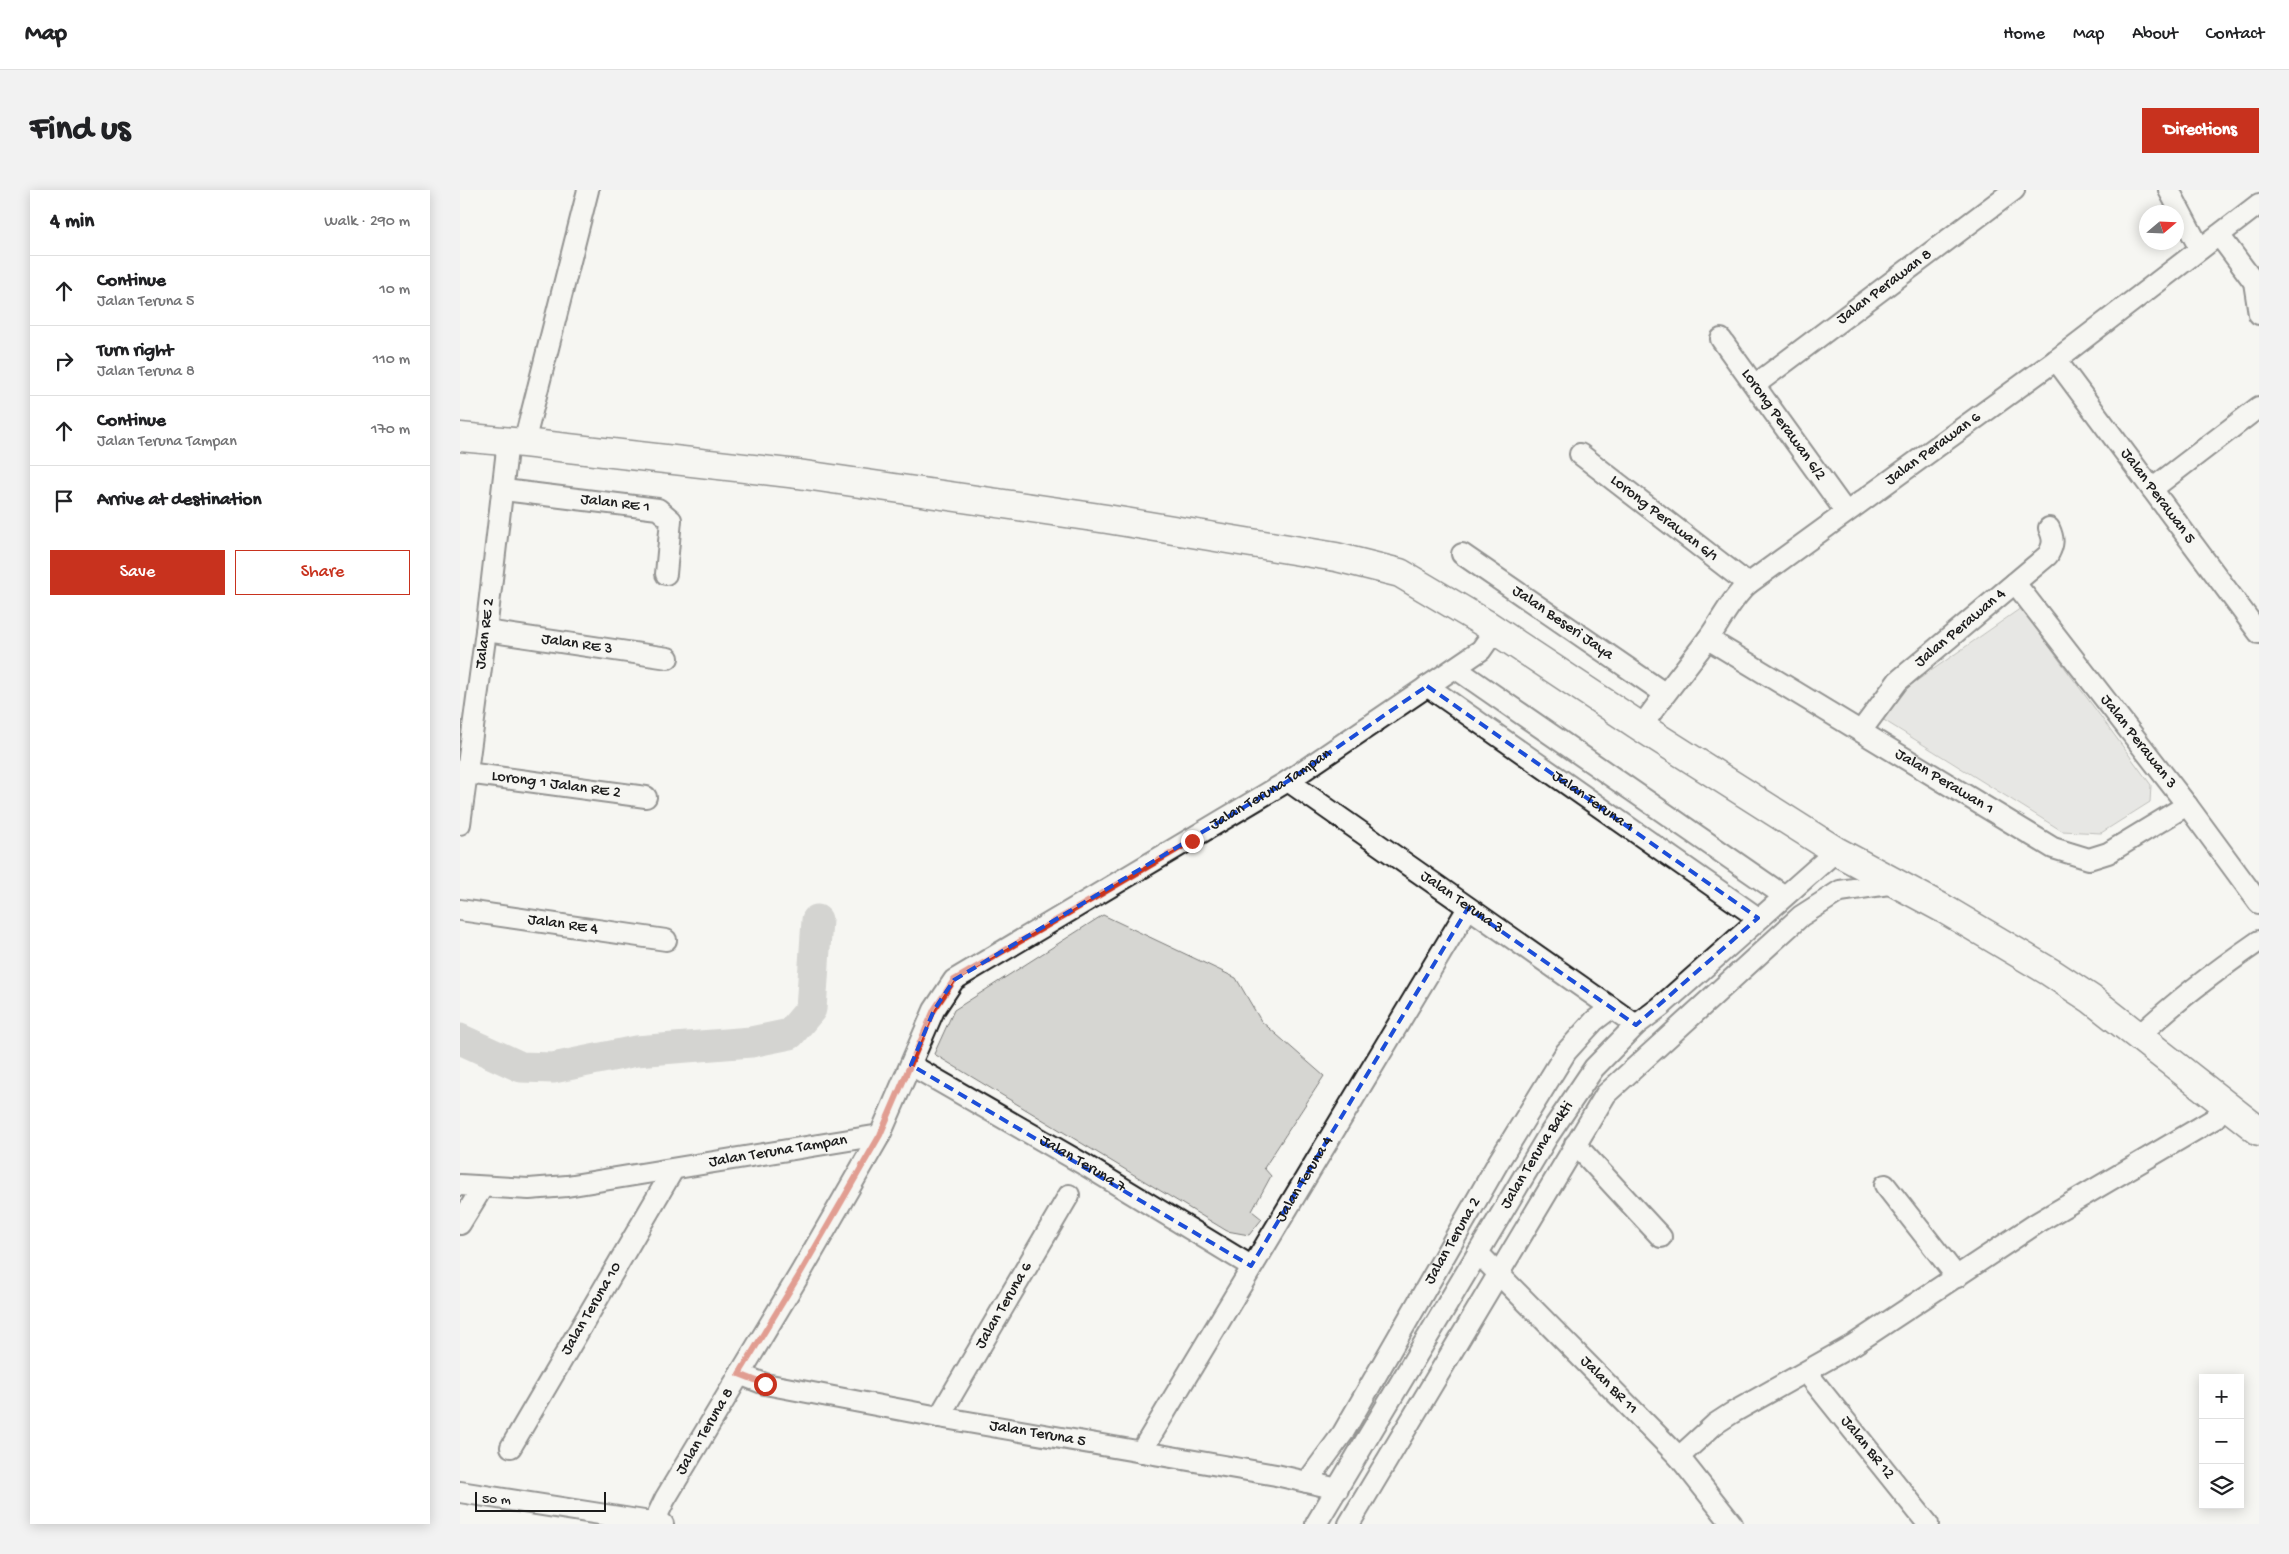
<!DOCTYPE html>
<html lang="en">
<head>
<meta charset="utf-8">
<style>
  :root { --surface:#fff; --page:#f2f2f2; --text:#202124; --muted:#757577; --line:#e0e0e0; --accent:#c8321e }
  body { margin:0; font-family:"Gochi Hand",sans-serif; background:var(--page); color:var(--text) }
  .controls { position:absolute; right:15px; bottom:15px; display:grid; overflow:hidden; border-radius:0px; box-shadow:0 2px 12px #0003 }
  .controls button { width:45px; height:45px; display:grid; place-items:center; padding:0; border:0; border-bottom:1px solid var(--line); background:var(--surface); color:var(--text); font:25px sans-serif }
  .compass { position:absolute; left:1679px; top:15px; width:45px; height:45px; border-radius:50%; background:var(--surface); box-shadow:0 2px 12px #0003; rotate:71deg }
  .scale { position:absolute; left:15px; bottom:12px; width:131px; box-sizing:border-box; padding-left:5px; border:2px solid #1c1c1c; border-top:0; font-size:14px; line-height:18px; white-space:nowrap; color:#1c1c1c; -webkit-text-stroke:4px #f6f6f2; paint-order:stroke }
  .stop { position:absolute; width:15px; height:15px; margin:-11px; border:4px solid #c8321e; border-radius:50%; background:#fff }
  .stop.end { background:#c8321e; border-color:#fff; box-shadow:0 1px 5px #0008 }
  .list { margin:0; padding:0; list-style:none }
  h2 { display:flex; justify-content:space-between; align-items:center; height:65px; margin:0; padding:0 20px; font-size:21px }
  h2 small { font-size:16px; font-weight:400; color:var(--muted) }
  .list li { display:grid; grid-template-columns:32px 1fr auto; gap:15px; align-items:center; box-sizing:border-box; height:70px; padding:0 20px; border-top:1px solid var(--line) }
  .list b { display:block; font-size:19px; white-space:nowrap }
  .list p { margin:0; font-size:16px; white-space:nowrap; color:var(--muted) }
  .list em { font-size:16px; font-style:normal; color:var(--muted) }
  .actions { display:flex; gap:10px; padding:15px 20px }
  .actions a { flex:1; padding:11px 0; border:1px solid var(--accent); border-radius:0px; text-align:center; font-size:18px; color:var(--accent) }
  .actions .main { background:var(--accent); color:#fff }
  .icon { flex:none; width:28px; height:28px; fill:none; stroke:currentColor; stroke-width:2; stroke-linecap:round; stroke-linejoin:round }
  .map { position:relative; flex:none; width:1799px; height:1334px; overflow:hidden; border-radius:0px }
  header { display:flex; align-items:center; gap:30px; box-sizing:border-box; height:70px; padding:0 25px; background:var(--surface); border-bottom:1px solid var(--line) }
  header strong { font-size:24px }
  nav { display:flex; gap:28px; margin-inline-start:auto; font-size:18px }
  .intro { display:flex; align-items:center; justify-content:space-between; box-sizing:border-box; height:120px; padding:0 30px }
  h1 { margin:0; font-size:35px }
  .button { padding:12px 22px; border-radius:0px; background:var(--accent); color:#fff; font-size:18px; font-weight:700 }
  main { display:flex; gap:30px; padding:0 30px }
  aside { flex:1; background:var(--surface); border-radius:0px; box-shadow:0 2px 12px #0003 }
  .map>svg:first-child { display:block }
</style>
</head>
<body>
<header>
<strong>Map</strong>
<nav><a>Home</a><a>Map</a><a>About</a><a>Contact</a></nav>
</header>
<div class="intro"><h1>Find us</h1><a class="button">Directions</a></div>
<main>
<aside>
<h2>4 min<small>Walk · 290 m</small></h2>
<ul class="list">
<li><svg class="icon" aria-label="ahead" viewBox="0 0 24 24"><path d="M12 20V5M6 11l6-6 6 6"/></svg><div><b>Continue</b><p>Jalan Teruna 5</p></div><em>10 m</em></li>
<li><svg class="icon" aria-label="right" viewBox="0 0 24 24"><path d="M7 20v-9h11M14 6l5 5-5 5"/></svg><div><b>Turn right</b><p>Jalan Teruna 8</p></div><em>110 m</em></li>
<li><svg class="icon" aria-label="ahead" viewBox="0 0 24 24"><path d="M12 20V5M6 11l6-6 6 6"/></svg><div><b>Continue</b><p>Jalan Teruna Tampan</p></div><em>170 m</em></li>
<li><svg class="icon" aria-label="arrive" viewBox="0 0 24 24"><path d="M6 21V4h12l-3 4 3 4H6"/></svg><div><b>Arrive at destination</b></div></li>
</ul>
<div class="actions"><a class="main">Save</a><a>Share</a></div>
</aside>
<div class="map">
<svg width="1799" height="1334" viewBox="0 0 1799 1334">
  <rect width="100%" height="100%" fill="#f6f6f2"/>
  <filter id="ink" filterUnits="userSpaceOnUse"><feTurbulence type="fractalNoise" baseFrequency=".02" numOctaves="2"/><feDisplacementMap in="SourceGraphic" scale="10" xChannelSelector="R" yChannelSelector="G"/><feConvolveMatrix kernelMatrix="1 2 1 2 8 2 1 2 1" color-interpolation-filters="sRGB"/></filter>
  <g filter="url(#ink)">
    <g fill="#d6d6d2" stroke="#797977">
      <polygon points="1561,418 1691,595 1690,612 1641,643 1602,641 1422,529 1445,499"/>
      <polygon points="643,725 776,788 801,831 864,886 804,978 811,986 792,1021 802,1029 789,1045 767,1041 474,864 494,820"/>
    </g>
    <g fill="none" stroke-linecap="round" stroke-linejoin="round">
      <polyline stroke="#acaca9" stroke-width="31" points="0,849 61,877 93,878 176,861 291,852 330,844 351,819 357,730"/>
      <g stroke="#1c1c1c" stroke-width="24">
        <g id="street">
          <polyline points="1709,0 1740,59"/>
          <polyline points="1759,45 1794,92 1799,124"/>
          <path id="s1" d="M1261 149 1385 321"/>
          <path id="s2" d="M1596 170 1799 443"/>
          <path id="s3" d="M1296 194 1554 0"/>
          <polyline points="64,253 128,0"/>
          <path id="s4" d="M1120 264 1288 394"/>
          <polyline points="1692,299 1799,217"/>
          <path id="s5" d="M44 300 198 319 211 330 206 384"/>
          <path id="s6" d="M1002 364 1204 503"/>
          <path id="s7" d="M1555 393 1727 615 1799 713"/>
          <path id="s8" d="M26 441 208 468"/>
          <path id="s9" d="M1248 449 1593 658 1629 669 1648 663 1727 615"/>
          <polyline points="995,478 1323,705"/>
          <path id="s10" d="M967 496 1298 728"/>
          <path id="s11" d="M1181 537C1202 507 1225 479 1247 450 1261 432 1270 410 1288 394L1596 170 1799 14"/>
          <path id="s12" d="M1401 541 1438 491 1588 365C1594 354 1594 349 1589 338"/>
          <path id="s13" d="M7 583 186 607"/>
          <path id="s14" d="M828 591 1176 835"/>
          <path id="s15" d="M0 634 26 441 48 251"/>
          <path id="s16" d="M0 720 206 750"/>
          <path d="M1679 846C1716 810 1757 780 1799 751"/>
          <path id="s17" d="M451 875 625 975 791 1076"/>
          <polyline points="1115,954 1201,1047"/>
          <path id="s18" d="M0 995 69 999 107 996 420 945 474 820 494 790 828 591 1021 460 1035 440"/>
          <polyline points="1425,995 1497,1087"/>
          <polyline points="0,1034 22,998"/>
          <path id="s19" d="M1018 1063 1219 1267 1272 1334"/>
          <path id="s20" d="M1347 1183 1468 1334"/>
          <path id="s21" d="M279 1184 305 1194 479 1227 816 1285 878 1299"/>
          <path id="s22" d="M479 1227 609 1005"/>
          <path id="s23" d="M51 1257 213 980"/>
          <path id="s24" d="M681 1262 1008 718"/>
          <polyline points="1219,1267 1255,1234 1272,1223 1393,1155 1577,1033 1754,929 1766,915"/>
          <path id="s25" d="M847 1292 883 1243 1039 971 1106 862 1134 831 1151 818"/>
          <polyline points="0,1302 203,1334"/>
          <path id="s26" d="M194 1332 205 1309 341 1082 420 945"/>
          <path id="s27" d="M856 1334 1086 949 1134 878 1176 835 1200 817 1376 661"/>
          <polyline points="889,1334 1146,904 1341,726 1380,701 1436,693"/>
        </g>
      </g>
      <g stroke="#1c1c1c" stroke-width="31">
        <polyline id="secondary" points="0,247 64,253 338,284 647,329 876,367 940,383 1026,434 1181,537 1376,661 1484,719 1590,782 1631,809 1799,941"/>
      </g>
      <use href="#street" stroke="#f6f6f2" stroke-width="20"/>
      <use href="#secondary" stroke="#f6f6f2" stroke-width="28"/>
    </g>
  </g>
  <g fill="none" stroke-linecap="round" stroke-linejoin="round" filter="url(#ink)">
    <polyline stroke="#c8321e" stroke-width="6" points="305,1194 279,1184 341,1082 420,945 474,820 494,790 732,651"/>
  </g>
  <path d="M0 0H1799V1334H0ZM967 496 1298 728 1176 835 1008 718 791 1076 451 875 474 820 494 790 828 591Z" fill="#f6f6f2" fill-opacity=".55" fill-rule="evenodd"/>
  <path fill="none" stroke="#1d4ed8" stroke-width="4" stroke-dasharray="10 6" stroke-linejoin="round" d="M967 496 1298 728 1176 835 1008 718 791 1076 451 875 474 820 494 790 828 591Z"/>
  <g text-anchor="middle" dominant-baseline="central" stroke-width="5" stroke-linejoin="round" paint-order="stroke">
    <g font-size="16" fill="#1c1c1c" stroke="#f6f6f2">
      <text stroke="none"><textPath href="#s3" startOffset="161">Jalan Perawan 8</textPath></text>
      <text stroke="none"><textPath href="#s1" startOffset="106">Lorong Perawan 6/2</textPath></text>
      <text stroke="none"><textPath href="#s11" startOffset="408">Jalan Perawan 6</textPath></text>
      <text stroke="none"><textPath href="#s2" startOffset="170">Jalan Perawan 5</textPath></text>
      <text stroke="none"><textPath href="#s5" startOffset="112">Jalan RE 1</textPath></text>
      <text stroke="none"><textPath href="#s4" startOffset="106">Lorong Perawan 6/1</textPath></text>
      <text stroke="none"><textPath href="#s6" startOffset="122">Jalan Beseri Jaya</textPath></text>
      <text stroke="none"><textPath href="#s12" startOffset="144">Jalan Perawan 4</textPath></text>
      <text stroke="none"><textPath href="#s15" startOffset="192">Jalan RE 2</textPath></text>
      <text stroke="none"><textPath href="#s8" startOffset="92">Jalan RE 3</textPath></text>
      <text stroke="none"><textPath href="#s7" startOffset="201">Jalan Perawan 3</textPath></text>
      <text stroke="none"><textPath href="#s9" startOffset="276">Jalan Perawan 1</textPath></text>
      <text stroke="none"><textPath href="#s13" startOffset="90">Lorong 1 Jalan RE 2</textPath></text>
      <text stroke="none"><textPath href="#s18" startOffset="966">Jalan Teruna Tampan</textPath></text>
      <text stroke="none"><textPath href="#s10" startOffset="202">Jalan Teruna 1</textPath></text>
      <text stroke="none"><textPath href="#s14" startOffset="212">Jalan Teruna 3</textPath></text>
      <text stroke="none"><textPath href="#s16" startOffset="104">Jalan RE 4</textPath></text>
      <text stroke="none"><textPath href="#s18" startOffset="321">Jalan Teruna Tampan</textPath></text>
      <text stroke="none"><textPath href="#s27" startOffset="430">Jalan Teruna Bakti</textPath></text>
      <text stroke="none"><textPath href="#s17" startOffset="198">Jalan Teruna 7</textPath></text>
      <text stroke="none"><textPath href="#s24" startOffset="318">Jalan Teruna 4</textPath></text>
      <text stroke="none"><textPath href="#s25" startOffset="282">Jalan Teruna 2</textPath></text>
      <text stroke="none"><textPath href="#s22" startOffset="129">Jalan Teruna 6</textPath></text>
      <text stroke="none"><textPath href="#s23" startOffset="160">Jalan Teruna 10</textPath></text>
      <text stroke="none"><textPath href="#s19" startOffset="186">Jalan BR 11</textPath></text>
      <text stroke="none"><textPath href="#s26" startOffset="104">Jalan Teruna 8</textPath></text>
      <text stroke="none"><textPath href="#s21" startOffset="305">Jalan Teruna 5</textPath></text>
      <text stroke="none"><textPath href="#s20" startOffset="96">Jalan BR 12</textPath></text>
    </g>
  </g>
</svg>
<div class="controls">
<button>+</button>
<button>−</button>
<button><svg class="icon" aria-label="layers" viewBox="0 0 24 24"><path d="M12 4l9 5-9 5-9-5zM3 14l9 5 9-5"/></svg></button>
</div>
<svg class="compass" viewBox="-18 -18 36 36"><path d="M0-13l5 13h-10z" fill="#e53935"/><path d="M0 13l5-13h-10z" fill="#757577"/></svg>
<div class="scale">50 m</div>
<div class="stop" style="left:305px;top:1194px"></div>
<div class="stop end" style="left:732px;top:651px"></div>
</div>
</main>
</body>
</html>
